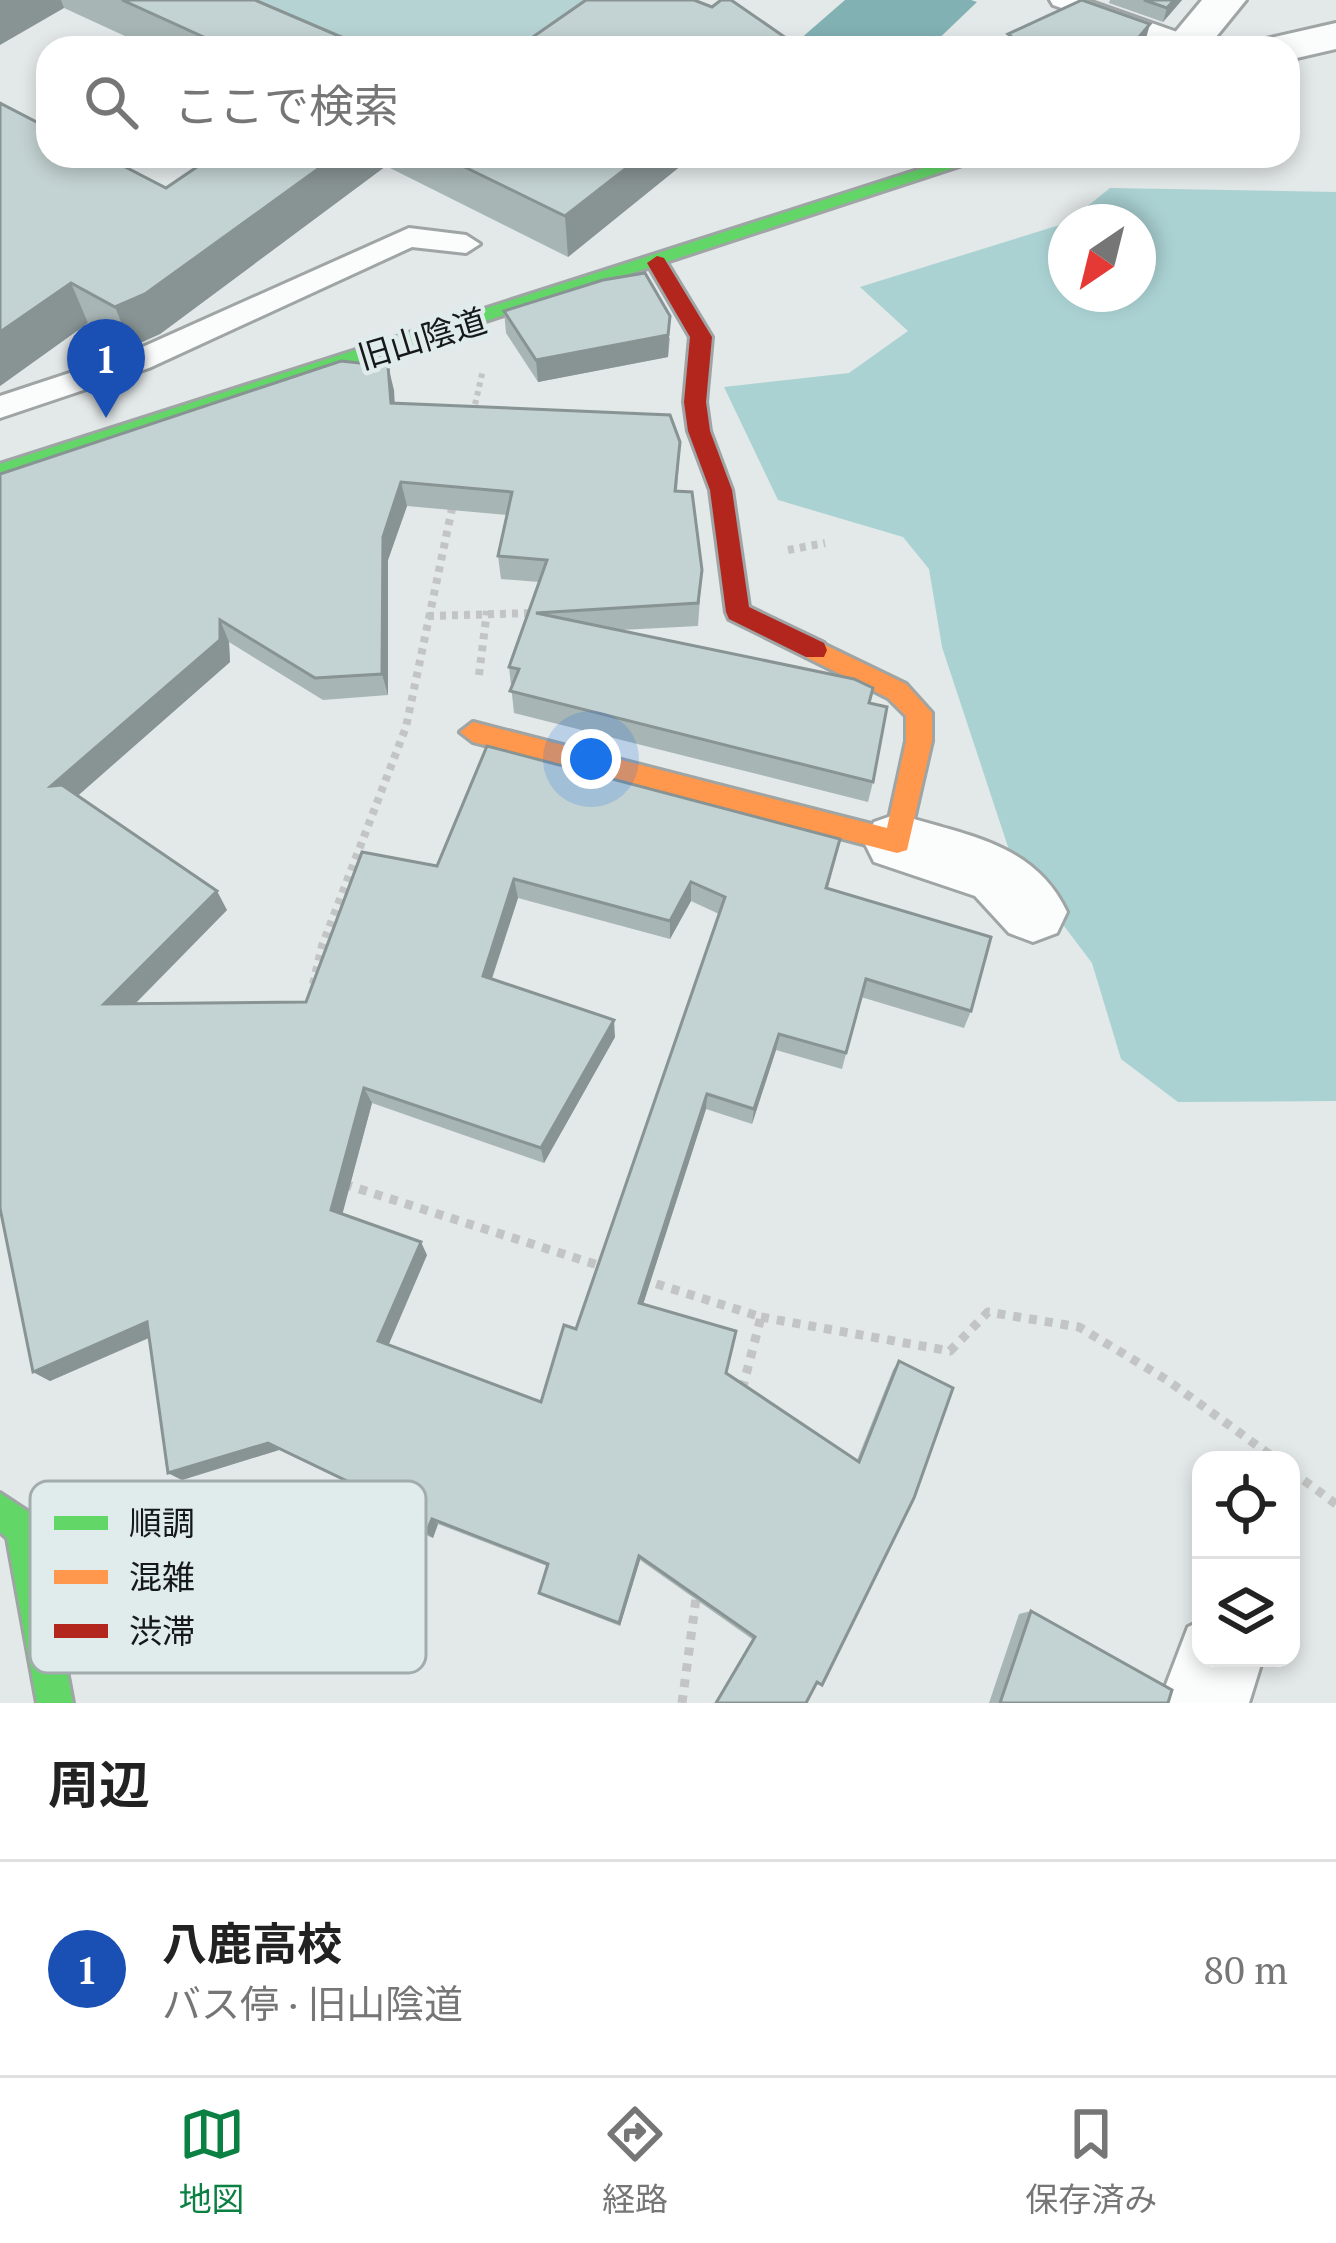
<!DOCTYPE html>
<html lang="ja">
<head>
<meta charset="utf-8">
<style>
  :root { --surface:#fff; --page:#f6f6f6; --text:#222; --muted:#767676; --line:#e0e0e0; --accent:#0b8043 }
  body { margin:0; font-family:"PT Serif","Noto Sans JP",serif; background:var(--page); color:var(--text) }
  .controls { position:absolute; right:36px; bottom:36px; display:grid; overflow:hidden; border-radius:24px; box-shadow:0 6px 18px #0003 }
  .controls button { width:108px; height:108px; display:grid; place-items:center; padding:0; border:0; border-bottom:3px solid var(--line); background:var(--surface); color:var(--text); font:60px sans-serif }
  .compass { position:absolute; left:1048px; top:204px; width:108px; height:108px; border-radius:50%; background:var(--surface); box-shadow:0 6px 18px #0003; rotate:215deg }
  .you { position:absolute; left:591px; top:759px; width:42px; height:42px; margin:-30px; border:9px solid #fff; border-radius:50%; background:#1a73e8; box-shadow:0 0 0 18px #1a73e833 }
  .badge { display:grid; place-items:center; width:78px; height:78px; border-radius:50%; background:var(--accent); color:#fff; font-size:39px; font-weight:700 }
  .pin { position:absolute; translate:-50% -99px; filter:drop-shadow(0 3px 6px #0008) }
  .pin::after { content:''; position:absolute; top:63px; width:42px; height:36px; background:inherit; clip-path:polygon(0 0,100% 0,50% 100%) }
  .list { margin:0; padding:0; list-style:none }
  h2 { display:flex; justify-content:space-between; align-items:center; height:156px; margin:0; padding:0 48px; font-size:51px }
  h2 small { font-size:39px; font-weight:400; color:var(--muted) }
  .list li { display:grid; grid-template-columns:78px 1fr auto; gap:36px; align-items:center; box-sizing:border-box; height:216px; padding:0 48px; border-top:3px solid var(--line) }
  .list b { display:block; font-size:45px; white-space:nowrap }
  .list p { margin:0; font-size:39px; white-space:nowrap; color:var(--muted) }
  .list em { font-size:39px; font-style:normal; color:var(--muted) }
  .icon { flex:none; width:66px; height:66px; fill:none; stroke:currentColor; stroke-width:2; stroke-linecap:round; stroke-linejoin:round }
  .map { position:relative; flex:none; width:1336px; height:1703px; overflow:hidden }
  .search { position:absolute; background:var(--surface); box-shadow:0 6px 18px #0003; left:36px; right:36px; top:36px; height:132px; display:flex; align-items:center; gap:30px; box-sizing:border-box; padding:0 42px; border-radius:36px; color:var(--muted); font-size:45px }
  .sheet { height:372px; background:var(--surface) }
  nav { display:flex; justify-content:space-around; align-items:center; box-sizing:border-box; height:168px; border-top:3px solid var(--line); background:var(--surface); font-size:33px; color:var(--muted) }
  nav a { display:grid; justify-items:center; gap:6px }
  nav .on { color:var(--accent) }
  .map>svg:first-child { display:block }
</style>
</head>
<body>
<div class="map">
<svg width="1336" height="1703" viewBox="0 0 1336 1703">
  <rect width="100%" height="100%" fill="#e3e8e8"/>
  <polygon fill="#b6d3d4" points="187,0 609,0 541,48 292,48"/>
  <polygon fill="#abd2d3" points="1110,188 1336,192 1336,1101 1178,1102 1121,1059 1092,963 1011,856 942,647 929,569 903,537 778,500 724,387 849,373 908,331 860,287 1066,223 1066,294 1138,294 1138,222 1068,222"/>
  <polygon fill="#82b1b3" points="845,0 971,0 977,2 929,48 819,48 799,40"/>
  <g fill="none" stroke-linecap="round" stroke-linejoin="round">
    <g stroke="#9fa4a4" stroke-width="6">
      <g id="lane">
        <polygon points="1050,0 1086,0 1197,39 1201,44 1175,48 1053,5"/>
        <polygon points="409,228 466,235 480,244 466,253 412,247 149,368 0,418 0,396 127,354"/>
      </g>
    </g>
    <g stroke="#9fa4a4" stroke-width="6">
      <g id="street">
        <polygon points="1202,0 1246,0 1207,48 1162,48"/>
        <polygon points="1336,23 1336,49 1288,60 1288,48 1259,48 1266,39"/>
        <path d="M897 814C964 835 1034 842 1067 912L1057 933 1033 942 1009 933 975 896 874 862 864 842 874 822Z"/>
        <polygon points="1201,1621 1201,1658 1263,1658 1249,1703 1159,1703 1188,1627"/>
      </g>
    </g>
    <g stroke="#9fa4a4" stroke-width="6">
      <g id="fast">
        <polygon points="961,156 990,156 0,480 0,464"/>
        <polygon points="0,1493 35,1516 40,1528 73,1703 37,1703 7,1538 0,1532"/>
      </g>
    </g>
    <g stroke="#9fa4a4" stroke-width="6">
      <polygon id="slow" points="815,640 906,684 932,713 932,741 907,850 897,853 473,742 460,732 473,722 887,828 906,741 906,716 888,698 806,657 803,650 806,643"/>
    </g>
    <g stroke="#9fa4a4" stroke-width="6">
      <polygon id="jam" points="657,256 664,258 712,337 706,402 710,431 732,490 749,607 824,643 827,650 824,657 806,657 729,619 726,612 710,490 688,431 684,402 690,337 647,263"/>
    </g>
    <polyline stroke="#c3c5c5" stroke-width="6" stroke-dasharray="4.5 4.5" stroke-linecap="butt" points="473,413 483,370"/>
    <g stroke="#c3c5c5" stroke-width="8" stroke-dasharray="6 6" stroke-linecap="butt">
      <polyline points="788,550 825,543"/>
      <polyline points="428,616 533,613"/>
      <polyline points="479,675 487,611"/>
      <polyline points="313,984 322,946 406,727 453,504"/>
    </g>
    <g stroke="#c3c5c5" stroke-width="9" stroke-dasharray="8 8" stroke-linecap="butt">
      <polyline points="344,1184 604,1267"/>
      <polyline points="641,1279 761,1317 742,1390"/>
      <polyline points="761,1317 950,1351 988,1312 1079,1327 1167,1380 1277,1460"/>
      <polyline points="1291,1471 1336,1504"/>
      <polyline points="682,1703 697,1591"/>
    </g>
    <use href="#lane" fill="#fbfcfc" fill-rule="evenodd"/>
    <use href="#street" fill="#fbfcfc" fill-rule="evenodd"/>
    <use href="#fast" fill="#63d668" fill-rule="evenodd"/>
    <use href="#slow" fill="#ff974d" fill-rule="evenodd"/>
    <use href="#jam" fill="#b3261e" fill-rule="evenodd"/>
  </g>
  <g fill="#a8b5b5" fill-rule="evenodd">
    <polygon points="0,0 255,0 367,48 151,48 64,8"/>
    <polygon points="1110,0 1182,0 1163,22 1109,3"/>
    <polygon points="0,103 166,188 213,156 693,156 568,257 386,166 160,334 131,347 88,323 0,386"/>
    <polygon points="504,311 670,338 668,357 538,382 506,333"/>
    <path d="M388 366 394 403 680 442 677 491 702 570 698 626 621 630 873 688 870 703 873 782 868 802 514 713 509 667 539 582 501 579 498 556 507 515 407 506 388 560V695L323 700 229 642 230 662 77 796 227 910 135 1004 306 1002 437 866 836 858 828 888 971 1011 964 1028 861 997 842 1069 776 1050 752 1124 706 1109 643 1304 727 1373 857 1460 893 1370 899 1361 822 1685 816 1684 806 1703H715L752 1639 640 1560 620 1626 543 1596 539 1593 547 1566 438 1524 433 1538 351 1505 342 1499 348 1483 279 1450 182 1480 168 1473 149 1338 50 1381 33 1372 0 474ZM518 898 670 939 691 901 719 914 576 1329 541 1402 388 1345 427 1255 342 1214 372 1103 544 1163 615 1037 492 979Z"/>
    <polygon points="1031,1611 1168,1703 989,1703 1019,1614"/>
  </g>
  <g fill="#889393">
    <polygon points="0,0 61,0 64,8 0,45"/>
    <polygon points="1174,0 1182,0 1163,22 1167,8"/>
    <polygon points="1150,24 1145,42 1140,48 1116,48"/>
    <polygon points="336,156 384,156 386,166 160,334 131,347 115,307"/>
    <polygon points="642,156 693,156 568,257 565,216"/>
    <polygon points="71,283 88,323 0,386 0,332"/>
    <polygon points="670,316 668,357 538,382 536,360"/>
    <polygon points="388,366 394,390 396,427 391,403"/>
    <polygon points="401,482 407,506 388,560 388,695 382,674 383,537"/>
    <polygon points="220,620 229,642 230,662 65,807 51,786"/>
    <polygon points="514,879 518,898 487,993 483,976"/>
    <polygon points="691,882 691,901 670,939 670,921"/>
    <polygon points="217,891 227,910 118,1021 104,1004"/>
    <polygon points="614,1020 615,1037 544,1163 541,1148"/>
    <polygon points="779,1034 776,1050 752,1124 754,1109"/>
    <polygon points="364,1088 372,1103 340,1223 331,1210"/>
    <polygon points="707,1094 706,1109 640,1314 639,1303"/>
    <polygon points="421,1242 427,1255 386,1351 378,1341"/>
    <polygon points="147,1322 162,1332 50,1381 33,1372"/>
    <polygon points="268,1443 279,1450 182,1480 168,1473"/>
    <polygon points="432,1519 438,1524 433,1538 426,1533"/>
    <polygon points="639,1556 640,1560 620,1626 619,1623"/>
  </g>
  <g fill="#c3d2d2" stroke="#889393" stroke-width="3" fill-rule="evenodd">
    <polygon points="122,0 255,0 367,48 228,48"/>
    <polygon points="586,0 694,0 712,7 721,0 731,0 789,40 779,48 517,48"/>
    <polygon points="1082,0 1150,24 1139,37 1116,48 986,48 1012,37 1008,34"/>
    <polygon points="1144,0 1174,0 1167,8"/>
    <polygon points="0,103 48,128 48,156 104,156 166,188 213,156 336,156 145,294 115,307 71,283 0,332"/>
    <polygon points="442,156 642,156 565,216"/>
    <polygon points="645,273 670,316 668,335 536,360 504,311 603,280"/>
    <path d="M341 361 388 366 391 403 670 415 680 442 675 491 692 492 702 570 698 603 536 613 854 679 873 688 869 703 887 707 873 782 510 691 519 669 509 667 547 560 498 556 512 492 401 482 383 537 382 674 315 678 220 620V640L51 786 62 785 217 891 104 1004 306 1002 362 852 437 866 487 746 840 839 826 888 991 937 971 1011 866 979 846 1053 779 1034 754 1109 707 1094 639 1303 736 1331 726 1373 859 1462 899 1361 953 1388 914 1498 822 1685 817 1682 806 1703H716L755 1637 639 1556 619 1623 539 1593 548 1564 432 1519 426 1533 342 1499 349 1482 268 1443 168 1473 147 1322 33 1372 0 1208V474ZM514 879 670 921 691 882 725 897 576 1329 564 1325 541 1402 378 1341 421 1242 331 1210 364 1088 541 1148 614 1020 483 976Z"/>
    <polygon points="1031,1611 1172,1690 1168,1703 1000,1703"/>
  </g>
  <g text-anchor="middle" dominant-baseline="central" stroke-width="9" stroke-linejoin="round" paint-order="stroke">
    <g font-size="33" fill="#151919" stroke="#e0ebeb">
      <text transform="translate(422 338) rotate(-17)">旧山陰道</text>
    </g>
  </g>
  <rect x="30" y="1481" width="396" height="192" rx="18" fill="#e0ebeb" stroke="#a3acac" stroke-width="3"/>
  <rect x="54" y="1516" width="54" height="14" fill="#63d668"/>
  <rect x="54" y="1570" width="54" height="14" fill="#ff974d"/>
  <rect x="54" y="1624" width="54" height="14" fill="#b3261e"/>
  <g font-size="33" fill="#151919">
    <text x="129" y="1535">順調</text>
    <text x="129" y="1589">混雑</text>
    <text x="129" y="1643">渋滞</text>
  </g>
</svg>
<div class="controls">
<button><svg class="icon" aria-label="locate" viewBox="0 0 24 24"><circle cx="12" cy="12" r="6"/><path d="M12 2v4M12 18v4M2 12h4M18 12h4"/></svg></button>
<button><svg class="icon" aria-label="layers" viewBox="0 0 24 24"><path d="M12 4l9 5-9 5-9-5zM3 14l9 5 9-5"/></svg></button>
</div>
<svg class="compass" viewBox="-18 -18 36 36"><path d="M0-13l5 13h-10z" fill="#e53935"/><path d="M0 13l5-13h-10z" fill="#767676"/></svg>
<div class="you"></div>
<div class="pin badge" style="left:106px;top:418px;background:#1a4fb4">1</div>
<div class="search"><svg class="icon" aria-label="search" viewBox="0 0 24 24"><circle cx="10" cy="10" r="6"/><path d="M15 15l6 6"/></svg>ここで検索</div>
</div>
<section class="sheet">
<h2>周辺<small></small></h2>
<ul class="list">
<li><span class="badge" style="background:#1a4fb4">1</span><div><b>八鹿高校</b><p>バス停 · 旧山陰道</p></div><em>80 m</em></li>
</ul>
</section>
<nav>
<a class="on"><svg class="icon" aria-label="map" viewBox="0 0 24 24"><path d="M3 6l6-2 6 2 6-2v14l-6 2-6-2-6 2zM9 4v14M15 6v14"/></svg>地図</a>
<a><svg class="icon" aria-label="directions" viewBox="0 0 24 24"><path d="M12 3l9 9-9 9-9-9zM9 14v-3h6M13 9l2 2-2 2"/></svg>経路</a>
<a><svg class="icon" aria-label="saved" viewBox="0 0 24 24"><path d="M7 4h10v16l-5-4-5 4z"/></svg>保存済み</a>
</nav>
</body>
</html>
